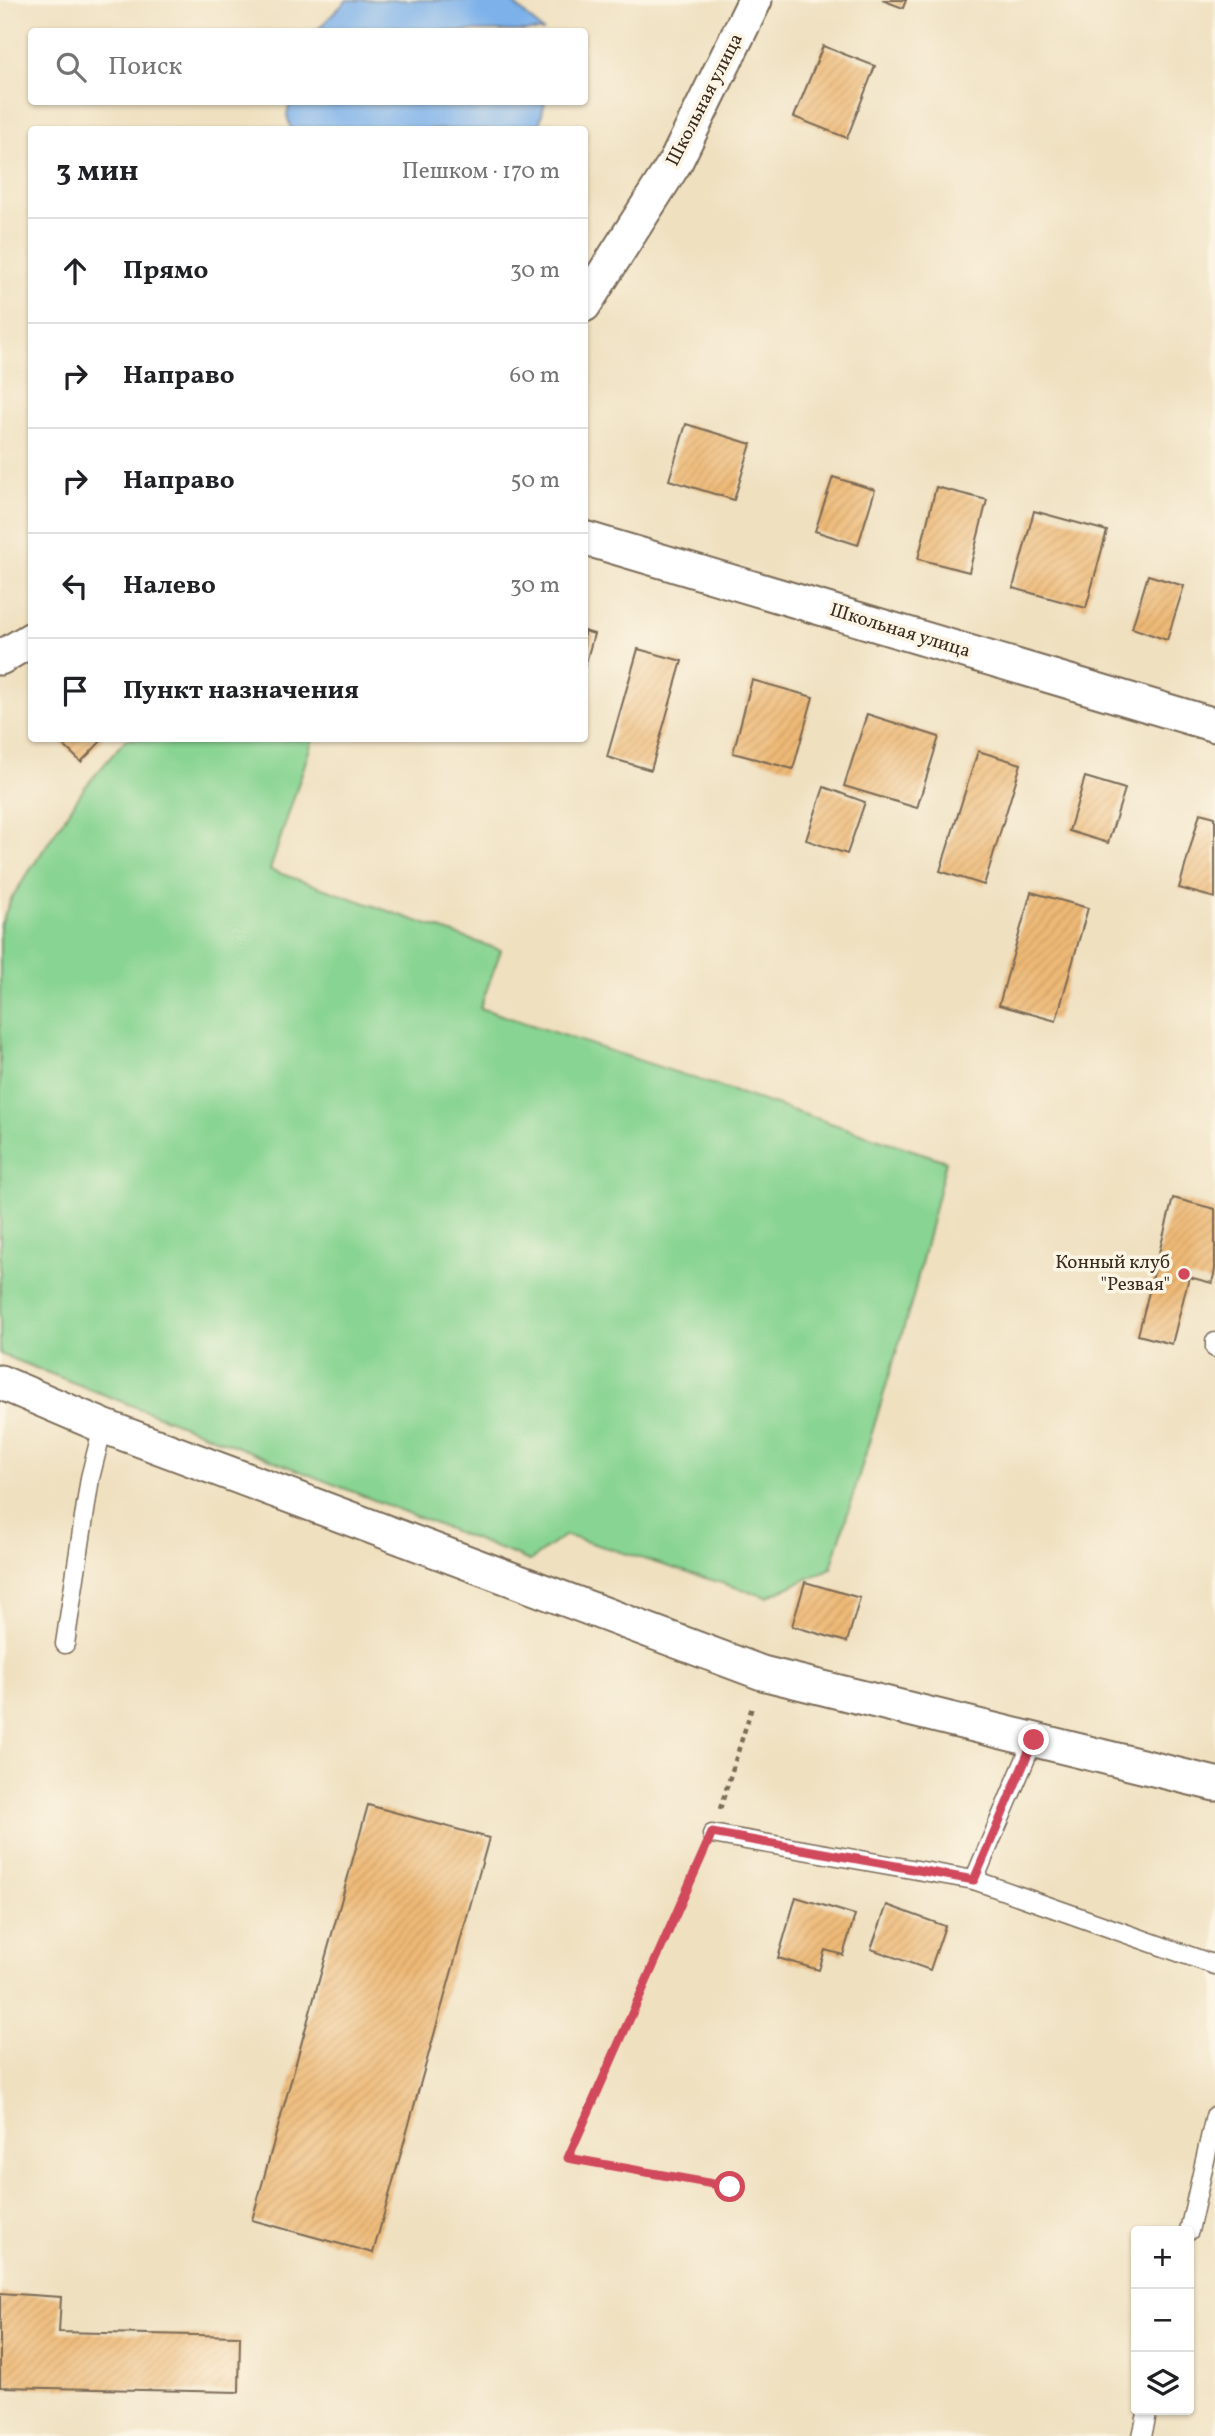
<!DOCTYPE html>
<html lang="ru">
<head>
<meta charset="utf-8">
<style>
  :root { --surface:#fff; --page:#f2f2f2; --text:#202124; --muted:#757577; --line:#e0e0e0 }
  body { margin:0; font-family:Vollkorn,serif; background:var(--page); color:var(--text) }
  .controls { position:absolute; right:21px; bottom:21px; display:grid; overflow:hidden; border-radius:7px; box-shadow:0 2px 5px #0004 }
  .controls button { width:63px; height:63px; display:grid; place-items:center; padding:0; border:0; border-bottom:2px solid var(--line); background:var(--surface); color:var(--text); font:35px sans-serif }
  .stop { position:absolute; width:21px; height:21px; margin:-16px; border:5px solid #d1495b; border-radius:50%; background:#fff }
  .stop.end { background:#d1495b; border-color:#fff; box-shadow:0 2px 7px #0008 }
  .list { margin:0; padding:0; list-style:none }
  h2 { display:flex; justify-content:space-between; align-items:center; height:91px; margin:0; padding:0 28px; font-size:30px }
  h2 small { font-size:23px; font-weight:400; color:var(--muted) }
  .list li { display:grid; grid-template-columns:46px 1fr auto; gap:21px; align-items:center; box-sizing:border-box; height:105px; padding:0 28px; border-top:2px solid var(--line) }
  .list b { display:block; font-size:26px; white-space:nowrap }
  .list em { font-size:23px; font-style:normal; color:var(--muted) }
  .icon { flex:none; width:38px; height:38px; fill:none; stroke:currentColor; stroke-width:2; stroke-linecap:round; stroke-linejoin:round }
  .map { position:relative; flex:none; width:1215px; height:2436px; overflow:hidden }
  .search { position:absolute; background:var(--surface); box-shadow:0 2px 5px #0004; left:28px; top:28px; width:560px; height:77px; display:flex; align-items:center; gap:18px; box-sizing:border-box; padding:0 24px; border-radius:7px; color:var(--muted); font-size:26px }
  .panel { position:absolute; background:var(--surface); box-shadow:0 2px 5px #0004; left:28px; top:126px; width:560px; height:616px; border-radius:7px }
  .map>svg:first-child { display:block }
</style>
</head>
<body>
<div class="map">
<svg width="1215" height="2436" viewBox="0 0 1215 2436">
  <defs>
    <pattern id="building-hatch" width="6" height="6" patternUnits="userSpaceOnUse" patternTransform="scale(1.75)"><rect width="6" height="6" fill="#eeb976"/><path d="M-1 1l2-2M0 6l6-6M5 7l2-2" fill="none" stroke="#cd9f66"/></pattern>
  </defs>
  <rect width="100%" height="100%" fill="#fcf5e5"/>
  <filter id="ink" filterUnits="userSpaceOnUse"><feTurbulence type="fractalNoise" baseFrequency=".0143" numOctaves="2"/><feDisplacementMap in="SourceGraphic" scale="14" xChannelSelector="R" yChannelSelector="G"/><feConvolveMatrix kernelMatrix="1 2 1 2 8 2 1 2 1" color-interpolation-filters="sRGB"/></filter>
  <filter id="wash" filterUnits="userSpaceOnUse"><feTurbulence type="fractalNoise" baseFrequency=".00686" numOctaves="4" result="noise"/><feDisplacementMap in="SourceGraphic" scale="28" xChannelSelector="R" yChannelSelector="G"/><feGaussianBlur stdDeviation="1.57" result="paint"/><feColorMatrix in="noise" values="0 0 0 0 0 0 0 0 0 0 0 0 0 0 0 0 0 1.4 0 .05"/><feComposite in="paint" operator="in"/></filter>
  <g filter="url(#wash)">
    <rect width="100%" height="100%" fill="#efe0c0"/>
    <polygon fill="#88d492" stroke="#627f58" stroke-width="2" points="126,739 313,739 270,870 501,950 480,1008 946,1161 913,1297 831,1568 767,1597 565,1535 530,1561 0,1354 0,926 11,899 85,787"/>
    <g fill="#7cb1ea" stroke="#5c6e84" stroke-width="2">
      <polygon points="347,0 510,0 543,31 316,31"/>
      <polygon points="290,102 545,102 538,130 291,129 287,115"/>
    </g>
    <g id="blocks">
      <g fill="url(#building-hatch)">
        <polygon points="882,0 906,0 903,8"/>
        <polygon points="823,46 875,66 847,138 794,117"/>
        <polygon points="686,424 751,444 734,500 669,480"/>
        <polygon points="833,477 875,490 858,545 815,531"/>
        <polygon points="936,487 987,500 969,572 918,559"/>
        <polygon points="1034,511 1107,531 1086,608 1013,588"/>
        <polygon points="1148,575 1184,586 1167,640 1132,628"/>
        <polygon points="584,631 594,634 585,666 584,665"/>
        <polygon points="638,649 682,661 651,770 607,757"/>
        <polygon points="752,680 813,697 793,769 733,753"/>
        <polygon points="867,714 939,737 917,808 844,786"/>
        <polygon points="56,738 104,738 81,762"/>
        <polygon points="978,751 1021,764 984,885 940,871"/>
        <polygon points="1085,777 1125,789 1108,843 1069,831"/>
        <polygon points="824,787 865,802 847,854 806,840"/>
        <polygon points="1200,813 1215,817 1215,898 1179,888"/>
        <polygon points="1031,892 1088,908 1056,1021 999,1005"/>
        <polygon points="1173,1198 1215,1209 1215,1270 1212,1283 1189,1277 1172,1344 1138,1335"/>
        <polygon points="805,1582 860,1598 847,1642 792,1626"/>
        <polygon points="368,1805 489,1838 373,2253 252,2220"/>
        <polygon points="796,1897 855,1915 843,1955 825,1950 819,1970 778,1958"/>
        <polygon points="887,1905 945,1926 930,1970 871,1949"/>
        <polygon points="0,2293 61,2297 59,2332 240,2336 239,2392 0,2387"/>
      </g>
    </g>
  </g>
  <g filter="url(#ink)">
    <use href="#blocks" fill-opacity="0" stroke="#7a6a57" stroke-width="2"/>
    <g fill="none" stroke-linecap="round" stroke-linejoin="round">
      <g stroke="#7a6a57" stroke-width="21">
        <g id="service">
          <polyline points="1215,1342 1215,1348"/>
          <polyline points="65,1644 90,1478 103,1426"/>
          <polyline points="712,1834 974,1880 1215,1965"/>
          <polyline points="974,1880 1034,1739"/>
          <polyline points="1189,2231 1215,2116"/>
          <polyline points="1142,2436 1148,2410"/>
        </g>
      </g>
      <g stroke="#7a6a57" stroke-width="37">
        <g id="minor">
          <polyline points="584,305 676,161 755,0"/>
          <polyline points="584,538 1215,725"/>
          <polyline points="0,658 32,639"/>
          <polyline points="0,1382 103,1426 762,1673 1215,1784"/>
        </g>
      </g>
      <g stroke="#7a6a57" stroke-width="4.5" stroke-dasharray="5 5" stroke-linecap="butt">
        <polyline points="720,1809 752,1707"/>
        <polyline points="702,1857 568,2158 730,2187"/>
      </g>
      <use href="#service" stroke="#fff" stroke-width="18"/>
      <use href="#minor" stroke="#fff" stroke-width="33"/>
    </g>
  </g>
  <g fill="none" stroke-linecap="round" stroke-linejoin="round" filter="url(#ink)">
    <polyline stroke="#d1495b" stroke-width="9" points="730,2187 568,2158 712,1833 974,1880 1034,1740"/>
  </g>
  <circle fill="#d1495b" stroke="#fcf5e5" stroke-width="2.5" cx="1184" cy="1274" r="7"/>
  <g text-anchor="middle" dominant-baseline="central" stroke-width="7" stroke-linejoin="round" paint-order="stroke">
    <g font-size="19" fill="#3b2a1e" stroke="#fcf5e5">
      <text transform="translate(705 100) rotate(-63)">Школьная улица</text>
      <text transform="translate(900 631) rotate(17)">Школьная улица</text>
    </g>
    <g font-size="19" fill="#3b2a1e" stroke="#fcf5e5" text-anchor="end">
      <text x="1170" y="1263">Конный клуб<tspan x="1170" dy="22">"Резвая"</tspan></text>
    </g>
  </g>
</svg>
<div class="controls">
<button>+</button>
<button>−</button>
<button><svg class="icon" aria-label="layers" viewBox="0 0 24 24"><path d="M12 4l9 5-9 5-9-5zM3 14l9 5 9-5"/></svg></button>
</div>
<div class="stop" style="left:730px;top:2187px"></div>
<div class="stop end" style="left:1034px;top:1740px"></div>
<div class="search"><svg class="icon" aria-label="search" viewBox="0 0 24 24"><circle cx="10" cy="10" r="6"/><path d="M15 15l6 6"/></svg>Поиск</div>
<section class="panel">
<h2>3 мин<small>Пешком · 170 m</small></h2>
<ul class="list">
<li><svg class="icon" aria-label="ahead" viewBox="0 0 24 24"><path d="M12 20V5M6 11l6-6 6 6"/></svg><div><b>Прямо</b></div><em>30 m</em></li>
<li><svg class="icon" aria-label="right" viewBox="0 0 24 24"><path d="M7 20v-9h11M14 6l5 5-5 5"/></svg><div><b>Направо</b></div><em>60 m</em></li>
<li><svg class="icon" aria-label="right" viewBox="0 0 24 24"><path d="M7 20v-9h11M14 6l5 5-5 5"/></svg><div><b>Направо</b></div><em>50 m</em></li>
<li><svg class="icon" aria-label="left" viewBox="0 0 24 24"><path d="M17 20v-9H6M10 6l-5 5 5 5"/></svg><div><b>Налево</b></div><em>30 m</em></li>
<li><svg class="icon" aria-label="arrive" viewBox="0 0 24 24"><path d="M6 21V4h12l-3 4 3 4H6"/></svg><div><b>Пункт назначения</b></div></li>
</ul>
</section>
</div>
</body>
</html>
